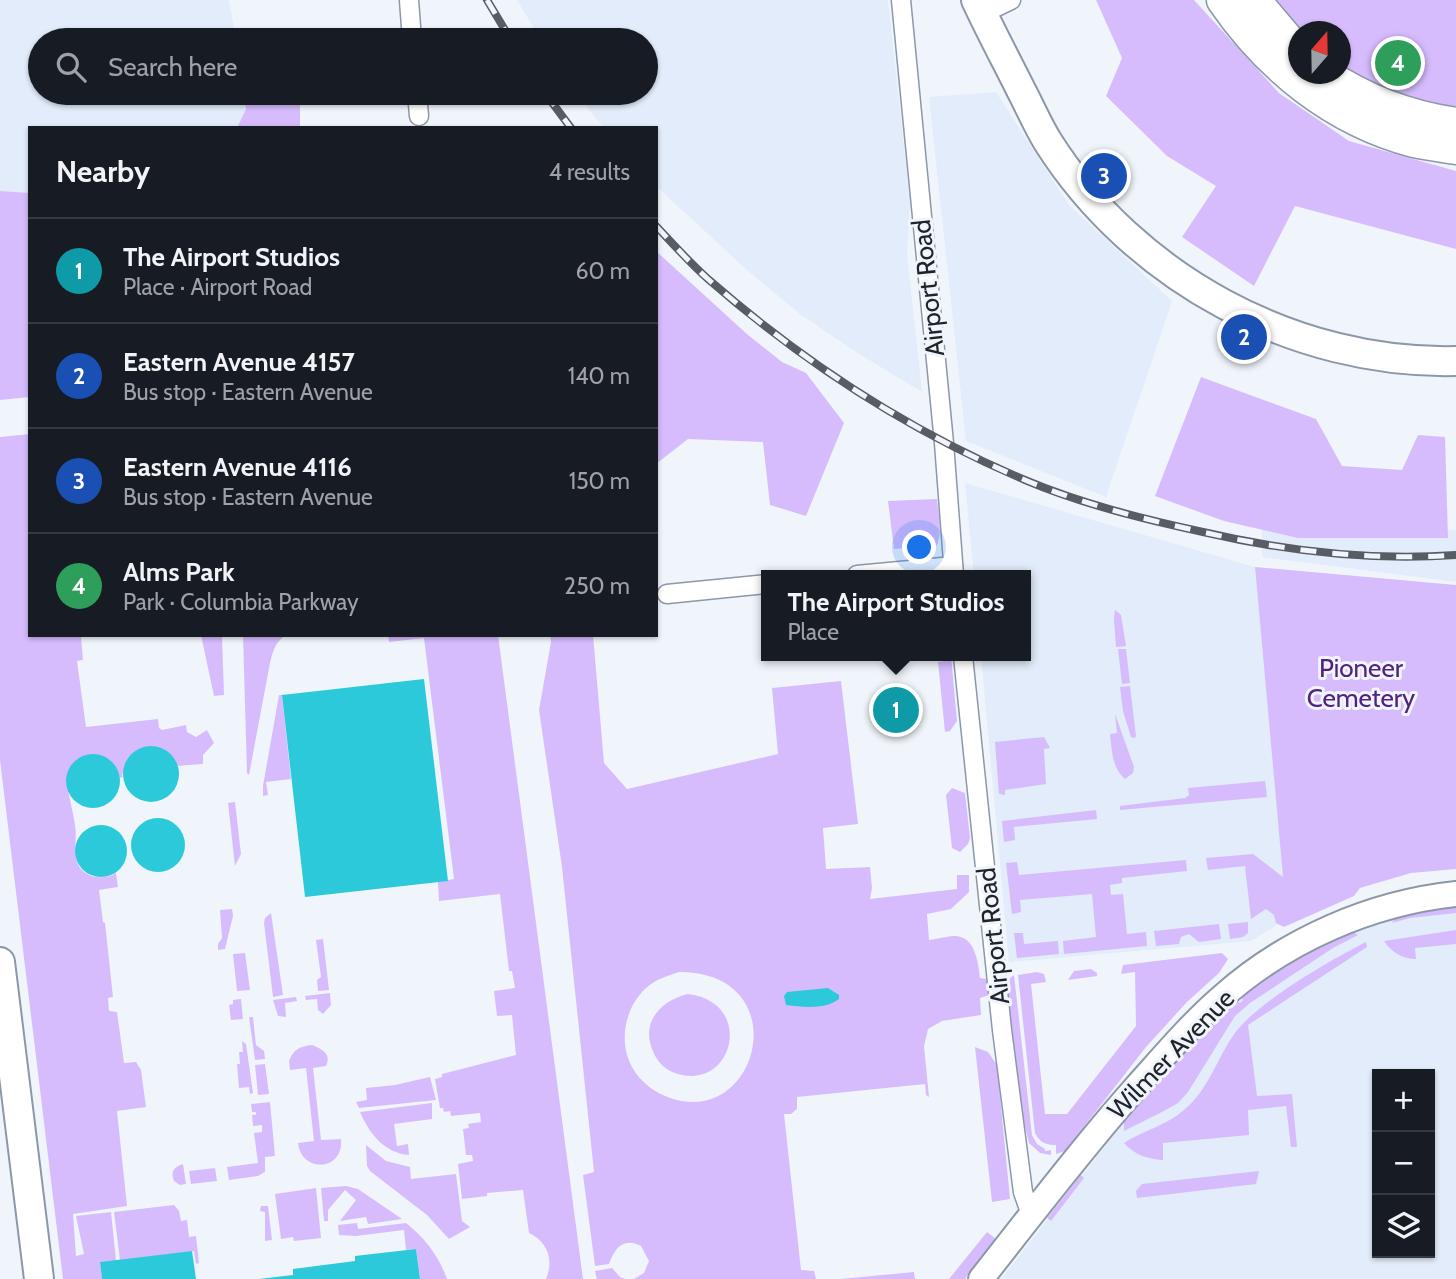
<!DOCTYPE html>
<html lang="en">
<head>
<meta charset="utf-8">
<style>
  :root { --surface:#171b24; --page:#20242c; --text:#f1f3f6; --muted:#9ea1a6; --line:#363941; --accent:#57912f }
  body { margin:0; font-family:Cabin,sans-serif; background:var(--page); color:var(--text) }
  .controls { position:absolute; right:21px; bottom:21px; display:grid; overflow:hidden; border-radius:0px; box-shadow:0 2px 5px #0004 }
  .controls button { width:63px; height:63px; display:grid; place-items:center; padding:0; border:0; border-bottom:2px solid var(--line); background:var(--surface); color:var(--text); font:35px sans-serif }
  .compass { position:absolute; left:1288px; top:21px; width:63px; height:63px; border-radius:50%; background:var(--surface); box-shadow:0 2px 5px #0004; rotate:20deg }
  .you { position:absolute; left:920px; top:548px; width:24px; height:24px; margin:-18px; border:5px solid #fff; border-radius:50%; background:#1a73e8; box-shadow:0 0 0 10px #1a73e833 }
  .badge { display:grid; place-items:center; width:46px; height:46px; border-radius:50%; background:var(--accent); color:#fff; font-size:23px; font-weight:700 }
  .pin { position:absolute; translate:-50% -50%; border:4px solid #fff; box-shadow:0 2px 7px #0006 }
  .popup { position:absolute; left:761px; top:570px; width:270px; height:91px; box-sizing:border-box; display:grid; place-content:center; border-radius:0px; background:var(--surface); filter:drop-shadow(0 2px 5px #0005); font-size:23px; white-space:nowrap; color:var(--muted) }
  .popup b { font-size:26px; color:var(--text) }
  .popup::after { content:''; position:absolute; left:50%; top:100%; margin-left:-14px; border:14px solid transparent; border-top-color:var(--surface) }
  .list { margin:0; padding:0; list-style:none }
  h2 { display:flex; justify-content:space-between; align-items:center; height:91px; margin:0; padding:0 28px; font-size:30px }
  h2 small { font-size:23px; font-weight:400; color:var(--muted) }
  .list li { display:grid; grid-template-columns:46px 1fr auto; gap:21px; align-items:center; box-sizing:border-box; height:105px; padding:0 28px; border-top:2px solid var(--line) }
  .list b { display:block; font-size:26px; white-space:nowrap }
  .list p { margin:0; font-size:23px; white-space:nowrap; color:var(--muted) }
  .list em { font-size:23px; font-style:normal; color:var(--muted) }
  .icon { flex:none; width:38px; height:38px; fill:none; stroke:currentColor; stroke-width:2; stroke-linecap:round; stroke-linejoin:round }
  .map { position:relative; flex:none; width:1456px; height:1279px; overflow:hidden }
  .search { position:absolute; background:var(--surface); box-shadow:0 2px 5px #0004; left:28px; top:28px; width:630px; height:77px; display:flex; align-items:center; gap:18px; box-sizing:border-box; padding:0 24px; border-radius:38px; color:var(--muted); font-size:26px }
  .panel { position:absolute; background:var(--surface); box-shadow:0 2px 5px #0004; left:28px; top:126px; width:630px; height:511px; border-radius:0px }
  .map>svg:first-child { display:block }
</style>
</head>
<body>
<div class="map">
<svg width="1456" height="1279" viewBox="0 0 1456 1279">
  <rect width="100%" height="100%" fill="#f0f5fc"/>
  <g fill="#e2ecfa" fill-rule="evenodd">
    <polygon points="0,0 229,0 236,40 40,40 40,93 244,93 246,109 237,128 30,128 30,193 0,191"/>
    <polygon points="517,0 888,0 910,203 907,254 922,392 856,352 800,314 747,270 656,186 656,128 604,128 598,121 576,93 646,93 646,40 541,40"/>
    <polygon points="996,92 1069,205 1172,301 1106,497 966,441 929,97"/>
    <polygon points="965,483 1255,567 1287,919 1251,941 1009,962 981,656 1026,656 1026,575 974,575"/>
    <polygon points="1262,528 1456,530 1456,582 1262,557"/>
    <path d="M1456 906V1279H1001L1168 1066 1236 1000 1353 932 1395 918ZM1377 1074H1430V1253H1377Z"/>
  </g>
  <g fill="#d6bcfd" fill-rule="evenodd">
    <polygon points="1096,0 1194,0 1279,93 1349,141 1456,171 1456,249 1295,206 1254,286 1182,237 1216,186 1167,156 1106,96 1122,58"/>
    <polygon points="1254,0 1456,0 1456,124 1340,74 1340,32 1298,32"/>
    <polygon points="244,93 300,93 300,128 237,128 246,109"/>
    <polygon points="0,191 30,193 30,397 0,400"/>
    <polygon points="656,251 748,335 782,362 806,373 844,423 806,516 770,505 763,442 688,439 656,464"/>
    <polygon points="1201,377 1316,419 1342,466 1402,470 1418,435 1445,437 1448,538 1298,538 1224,521 1155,496"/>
    <path d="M30 434V635H96L81 637 83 660 77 661 86 727 158 719 159 728 162 730 186 725 187 732 196 737 207 730 214 743 203 755V764L177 766C172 752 159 746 145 747L122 774 123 777 120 778 117 769 67 780C68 795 73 810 75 825 77 837 74 847 76 858 79 877 102 882 116 873L118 887 99 890 103 922 105 923 113 997 108 998 109 1011 117 1012 124 1063 136 1062 141 1070 146 1107 117 1111 127 1206 73 1214 76 1256 84 1254 76 1216 111 1212 116 1261 100 1262 102 1279H63L0 760V437Z"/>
    <path d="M937 499C938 514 946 545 929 553 923 556 913 556 906 556L904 548 894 549 888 501Z"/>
    <polygon points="1255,567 1456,585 1456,869 1411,873 1360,888 1354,896 1284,927 1276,923 1274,915 1266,909 1251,919 1245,866 1208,870 1206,858 1253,854 1283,877"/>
    <polygon points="1115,610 1121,615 1126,646 1116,647 1114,619"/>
    <polygon points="201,635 222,635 224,695 214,696"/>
    <path d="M243 635H286C275 642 273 651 270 663L249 775 247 773Z"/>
    <path d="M388 635H498L583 1279H546C554 1260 548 1242 529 1233L523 1190 487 1193V1196L462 1199 458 1164 473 1161 472 1155H466L463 1129 469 1128 468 1124 481 1122 480 1113 451 1116 450 1111 444 1112 443 1108H440L435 1079 442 1077V1074L516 1055 512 1015 497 1016 494 991 515 988 512 971H509L500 894 439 901 438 882 454 879 424 638 389 642Z"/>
    <path d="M550 635H593L604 763 627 789 778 754 772 688 841 681 858 824 823 828 826 869 870 867 872 888 870 899 957 889V875H969V892L951 909 927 914 929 940C937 939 944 937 952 936 975 934 978 961 980 978L987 979 989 995 980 998 981 1015 942 1021 928 1029 924 1046 929 1097 926 1095 925 1084 797 1097V1109L791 1114H784L801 1270 814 1271 816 1279H634L644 1273 649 1261 641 1246C623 1237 615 1248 609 1264L595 1266 583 1175 594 1172 562 867 539 710 551 642ZM679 972C796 972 761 1125 673 1099 655 1093 641 1083 632 1067 618 1042 625 1007 646 988 656 979 667 976 679 972Z"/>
    <polygon points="1118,649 1126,649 1130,683 1122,684"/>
    <polygon points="944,656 951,656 957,721 950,731 945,732 938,662 945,661"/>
    <polygon points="1130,686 1136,736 1135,738 1131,737 1123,711 1120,687"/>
    <polygon points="279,695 282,695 291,779 266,782 268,795 263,796 263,786"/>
    <path d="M1115 714 1134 767 1133 773 1125 779C1112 768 1112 751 1110 734L1117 733Z"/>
    <polygon points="1044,737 1050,748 1044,749 1046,784 1005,790 1005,795 999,794 995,742"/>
    <polygon points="1265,781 1267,797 1120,810 1120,806 1185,798 1189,795 1188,788"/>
    <polygon points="952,788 965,793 970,838 968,844 960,852 952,848 946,795"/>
    <polygon points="235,802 241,854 235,866 228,803"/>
    <polygon points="1096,810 1097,819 1014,827 1015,840 1004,842 1002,821"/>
    <polygon points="1186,860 1187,871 1122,878 1122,883 1110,885 1111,895 1123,894 1127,934 1146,932 1147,946 1064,954 1063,941 1096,937 1092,894 1020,900 1021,912 1012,914 1006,863 1017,862 1019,875"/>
    <polygon points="1456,906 1456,913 1410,918 1392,923 1395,918"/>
    <polygon points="232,909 233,916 225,949 218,950 218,944 222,938 220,910"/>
    <polygon points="271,913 283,995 273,997 264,923 265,918"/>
    <polygon points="1248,922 1248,933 1243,937 1230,939 1228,924"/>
    <polygon points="1219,924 1221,939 1199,942 1189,934 1181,937 1179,944 1156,946 1154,931"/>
    <path d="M1456 930V944L1415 948 1416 959C1403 959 1391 952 1384 941Z"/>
    <path d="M1353 932 1358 935 1333 948 1250 1003 1235 1016 1188 1092 1178 1103 1164 1111 1124 1131V1120L1195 1037 1236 1000 1240 1003 1243 1000 1241 997C1275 970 1311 947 1353 932Z"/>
    <polygon points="1014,933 1023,933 1024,944 1058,941 1059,954 1017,958"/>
    <polygon points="323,939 329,990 318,991 317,980 321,977 316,940"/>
    <path d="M1366 942 1367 947 1248 1025 1257 1096 1292 1094 1297 1147H1291L1286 1106 1248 1110 1249 1135 1163 1143V1160C1147 1159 1135 1155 1124 1143 1144 1130 1168 1125 1185 1109 1209 1089 1217 1058 1235 1033 1256 1003 1332 959 1366 942Z"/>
    <polygon points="245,953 250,990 237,991 233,954"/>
    <path d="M1222 953 1228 959 1219 973 1187 1002 1146 1047 1065 1151 1056 1154V1145C1046 1145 1040 1143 1035 1133L1018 975 1037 972 1044 974 1046 982 1031 984 1045 1114H1067L1136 1026 1135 972 1121 974 1123 965Z"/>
    <polygon points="1091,969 1097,973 1097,976 1068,980 1074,971"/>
    <polygon points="1014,975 1032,1135 1037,1144 1045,1149 1045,1151 1051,1150 1051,1155 1040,1153 1029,1143 1023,1119 1006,981"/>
    <polygon points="330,993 331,1005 323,1014 318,1010 317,999 306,1000 305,996"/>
    <path d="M688 994C755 1002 734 1090 678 1074 666 1071 656 1061 652 1049 641 1021 662 1000 688 994Z"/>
    <polygon points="296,997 297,1001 285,1003 286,1017 278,1016 273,1000"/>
    <polygon points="241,999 243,1019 231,1020 229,1005 233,1004 233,1000"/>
    <polygon points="249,1017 253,1017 256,1045 264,1051 265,1059 255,1060"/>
    <polygon points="242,1041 246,1044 253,1093 250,1094 249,1087 239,1088 237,1064 240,1064 239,1052 243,1052"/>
    <path d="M312 1045C322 1049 332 1054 326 1066L313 1068 321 1140 341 1139C344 1172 301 1173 298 1143L314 1141 306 1068 290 1070 289 1061C293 1050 300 1046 312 1045Z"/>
    <polygon points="975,1047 988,1052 997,1065 1010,1199 992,1202"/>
    <polygon points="265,1064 269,1094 258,1095 255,1065"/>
    <polygon points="430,1077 436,1100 359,1108 356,1102 367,1100 366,1088 395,1085"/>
    <polygon points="270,1102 275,1156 265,1157 265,1172 258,1176 229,1180 227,1167 258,1163 254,1133 262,1132 262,1125 253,1126 252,1115 256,1115 256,1112 252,1112 251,1104"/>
    <path d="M432 1103V1119L394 1124 397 1146 408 1144 409 1155C384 1153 369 1133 360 1112Z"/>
    <polygon points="366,1145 386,1161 410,1167 411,1179 456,1174 462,1221 470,1227 449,1239 427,1215 370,1171 367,1166"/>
    <path d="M183 1164 186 1184 180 1185 174 1181C170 1171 174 1167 183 1164Z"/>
    <polygon points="215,1168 217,1181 191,1184 189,1171"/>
    <polygon points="1259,1171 1256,1184 1137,1198 1136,1191 1142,1184"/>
    <polygon points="1081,1175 1084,1178 1051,1221 1047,1218"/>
    <polygon points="346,1186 358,1189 402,1219 368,1224 366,1217 340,1221 356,1200 345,1190 328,1210 328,1221 324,1221 321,1188"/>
    <polygon points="316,1188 321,1238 294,1241 293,1237 281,1239 275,1194"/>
    <polygon points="174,1205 179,1211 181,1221 187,1220 189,1237 196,1236 199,1263 196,1264 194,1251 120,1260 114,1212"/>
    <polygon points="261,1206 268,1206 272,1240 265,1241 265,1212 260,1211"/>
    <path d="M357 1223 358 1229 406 1223C425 1238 439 1256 447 1279H420L416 1249 406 1250 404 1230 356 1236 339 1235 338 1225Z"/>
    <polygon points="987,1232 996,1239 965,1279 949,1279"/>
    <polygon points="612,1268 620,1277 625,1279 597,1279 595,1271"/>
    <polygon points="914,1272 915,1279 841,1279"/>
  </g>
  <g fill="#2cc9db">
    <polygon points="424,679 448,881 305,897 282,695"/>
    <circle cx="151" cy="774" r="28"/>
    <circle cx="93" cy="781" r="27"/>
    <circle cx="158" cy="845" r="27"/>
    <circle cx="101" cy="851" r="26"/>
    <path d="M828 988 839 995V999C825 1010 803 1007 786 1005L784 996 787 992Z"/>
    <polygon points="416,1249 420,1279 259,1279 293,1275 293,1269 355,1261 355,1256"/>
    <polygon points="192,1251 196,1279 102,1279 100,1262"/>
  </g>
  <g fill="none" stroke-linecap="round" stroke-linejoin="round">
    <g stroke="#8c98a8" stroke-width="21">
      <g id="street">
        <polyline points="409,0 412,40"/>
        <polyline points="901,0 944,443 954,575"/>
        <polyline points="982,14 1011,0"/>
        <polyline points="417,93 419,116"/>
        <polyline points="857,575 953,566"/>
        <polyline points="667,594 766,584"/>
        <polyline points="963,656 1002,1030 1023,1192 1031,1215"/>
      </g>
    </g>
    <g stroke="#8c98a8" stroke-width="28">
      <path id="secondary" d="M981 1279C1033 1213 1083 1147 1138 1085 1165 1055 1191 1024 1222 997 1286 940 1371 903 1456 894"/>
    </g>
    <g stroke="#8c98a8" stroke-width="32">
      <g id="primary">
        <path d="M976 0C990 30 1006 60 1021 90 1030 107 1038 126 1048 142 1134 278 1295 365 1456 361"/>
        <polyline points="0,962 39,1279"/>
      </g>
    </g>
    <g stroke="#8c98a8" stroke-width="35">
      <g id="highway">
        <path d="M1223 0C1269 67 1334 120 1414 141 1427 144 1442 146 1456 148"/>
        <polyline points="1254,0 1298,52"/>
        <path d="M1325 74C1365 101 1408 117 1456 124"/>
      </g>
    </g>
    <use href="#street" stroke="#fff" stroke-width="18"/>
    <use href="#secondary" stroke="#fff" stroke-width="24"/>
    <use href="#primary" stroke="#fff" stroke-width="28"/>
    <use href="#highway" stroke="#fff" stroke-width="32"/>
    <g stroke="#585c63" stroke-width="8">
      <g id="rail">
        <polyline points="487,0 511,40"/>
        <polyline points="545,93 571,128"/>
        <path d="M656 226C673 244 690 263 708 279 803 362 909 431 1025 480 1082 504 1143 519 1203 532 1285 551 1372 561 1456 555"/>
      </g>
    </g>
    <use href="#rail" stroke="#f0f5fc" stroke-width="5" stroke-dasharray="16" stroke-linecap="butt"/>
  </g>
  <g text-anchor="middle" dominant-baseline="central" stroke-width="6" stroke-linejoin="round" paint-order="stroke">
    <g font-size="26" fill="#1f232a" stroke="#f0f5fc">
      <text transform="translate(928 288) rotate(-96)">Airport Road</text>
      <text transform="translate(993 936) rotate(-96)">Airport Road</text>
      <text transform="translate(1171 1054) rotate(-46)">Wilmer Avenue</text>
    </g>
    <g font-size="26" fill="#522182" stroke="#f0f5fc">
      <text x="1361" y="668">Pioneer<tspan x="1361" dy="30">Cemetery</tspan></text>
    </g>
  </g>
</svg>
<div class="controls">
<button>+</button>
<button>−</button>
<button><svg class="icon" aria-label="layers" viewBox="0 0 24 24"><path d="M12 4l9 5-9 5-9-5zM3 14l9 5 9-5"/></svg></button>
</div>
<svg class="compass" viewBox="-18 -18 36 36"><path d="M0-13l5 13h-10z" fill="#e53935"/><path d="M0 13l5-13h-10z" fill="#9ea1a6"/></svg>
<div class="you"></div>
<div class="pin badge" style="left:896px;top:710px;background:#0f9aa8">1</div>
<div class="popup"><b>The Airport Studios</b>Place</div>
<div class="pin badge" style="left:1244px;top:337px;background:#1a4fb4">2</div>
<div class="pin badge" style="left:1104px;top:176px;background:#1a4fb4">3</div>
<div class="pin badge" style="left:1398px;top:63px;background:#2e9e5b">4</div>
<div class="search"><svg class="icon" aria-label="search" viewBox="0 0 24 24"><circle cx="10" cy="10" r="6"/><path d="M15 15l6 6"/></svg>Search here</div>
<section class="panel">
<h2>Nearby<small>4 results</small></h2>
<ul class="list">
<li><span class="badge" style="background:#0f9aa8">1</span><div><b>The Airport Studios</b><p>Place · Airport Road</p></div><em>60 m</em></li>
<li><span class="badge" style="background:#1a4fb4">2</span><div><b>Eastern Avenue 4157</b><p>Bus stop · Eastern Avenue</p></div><em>140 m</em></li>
<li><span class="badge" style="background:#1a4fb4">3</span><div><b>Eastern Avenue 4116</b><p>Bus stop · Eastern Avenue</p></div><em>150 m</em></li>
<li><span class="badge" style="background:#2e9e5b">4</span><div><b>Alms Park</b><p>Park · Columbia Parkway</p></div><em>250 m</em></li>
</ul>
</section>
</div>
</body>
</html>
